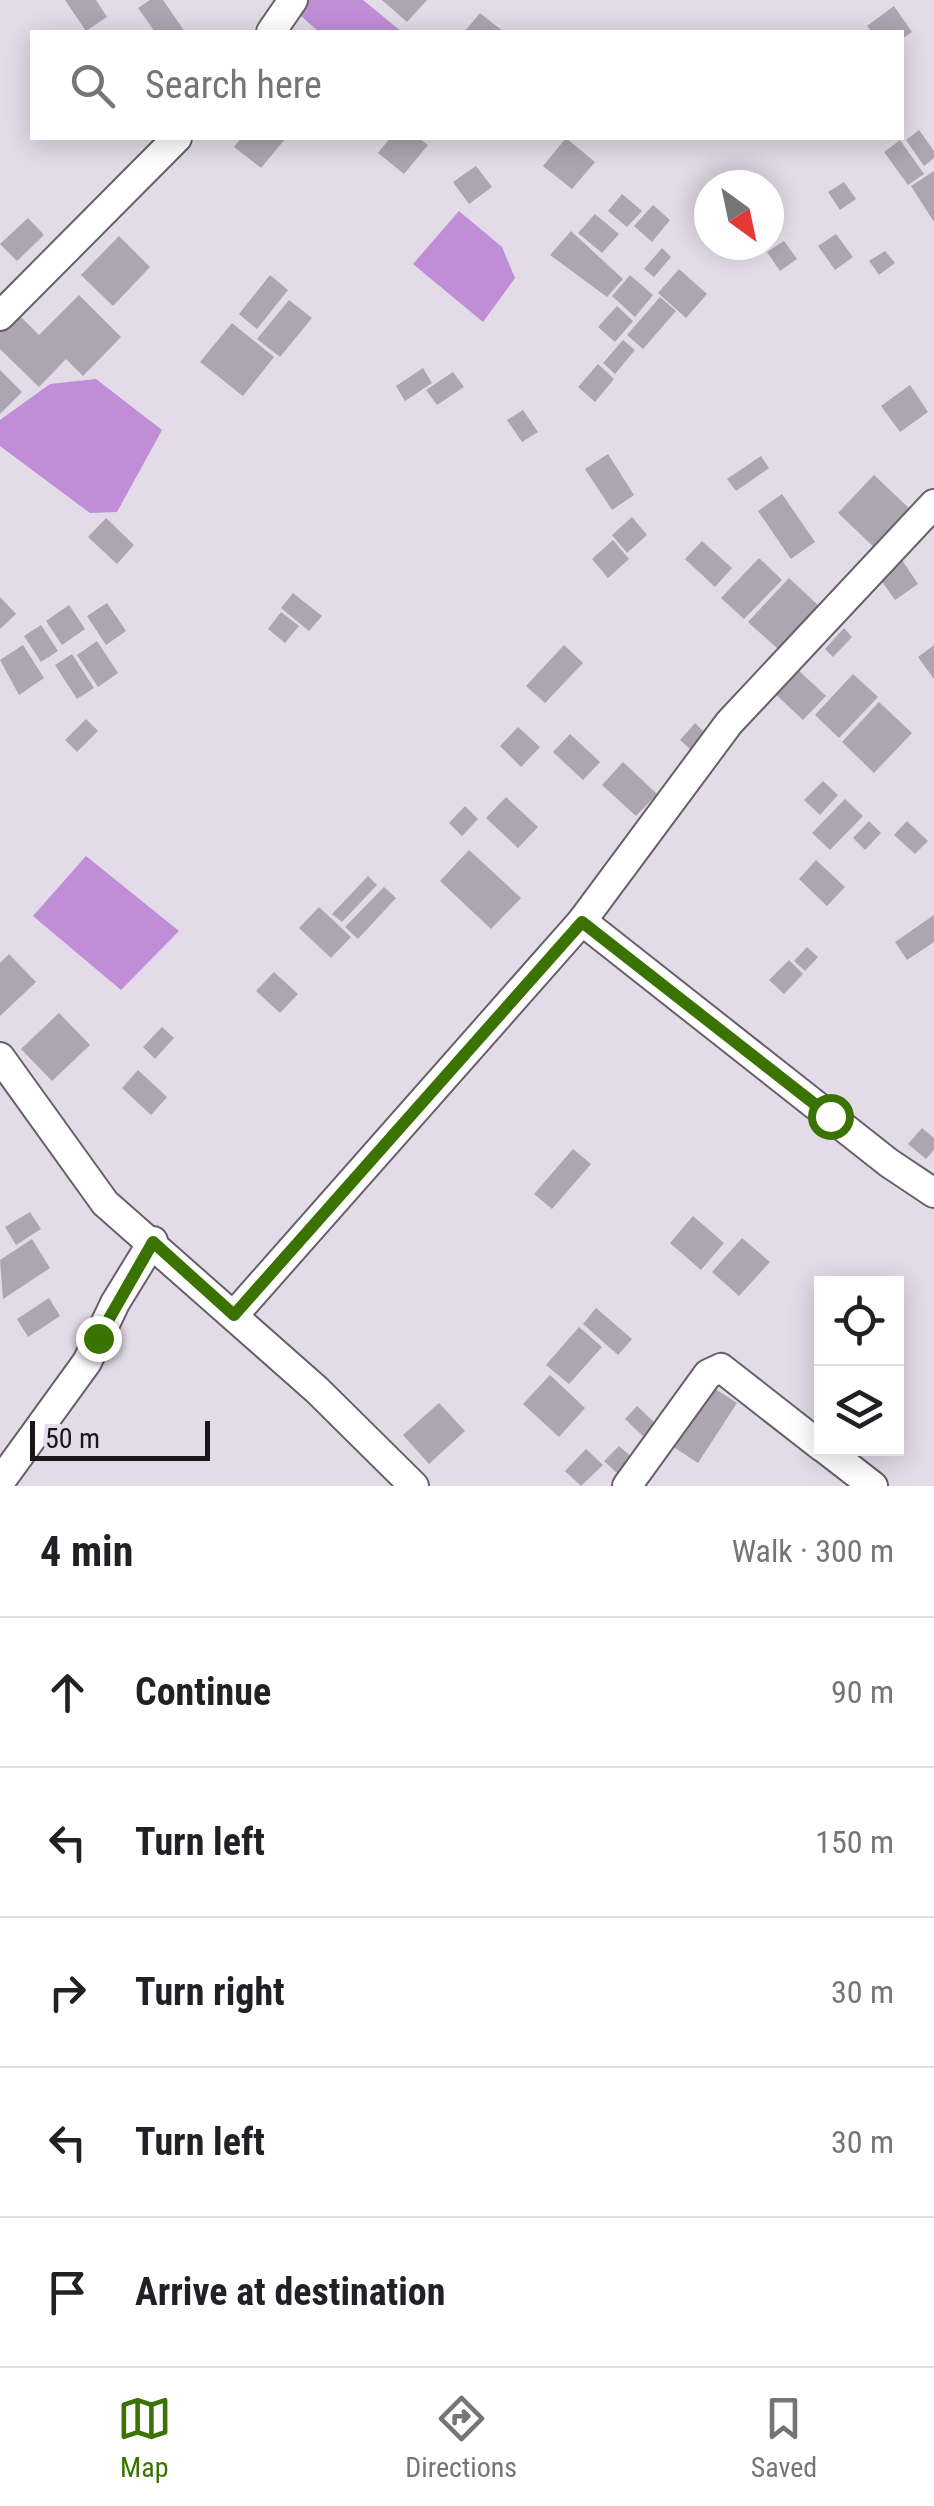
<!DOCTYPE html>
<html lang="en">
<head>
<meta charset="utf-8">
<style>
  :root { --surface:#fff; --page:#f6f6f6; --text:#202124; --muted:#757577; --line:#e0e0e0; --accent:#3a7301 }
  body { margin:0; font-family:"Roboto Condensed",sans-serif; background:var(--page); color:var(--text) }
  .controls { position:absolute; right:30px; bottom:30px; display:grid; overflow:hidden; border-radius:0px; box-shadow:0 5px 25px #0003 }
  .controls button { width:90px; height:90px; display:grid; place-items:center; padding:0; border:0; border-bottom:2px solid var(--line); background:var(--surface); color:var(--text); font:50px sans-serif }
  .compass { position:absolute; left:694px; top:170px; width:90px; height:90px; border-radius:50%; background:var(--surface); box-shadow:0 5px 25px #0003; rotate:147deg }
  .scale { position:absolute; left:30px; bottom:25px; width:180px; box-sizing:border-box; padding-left:10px; border:5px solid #19161a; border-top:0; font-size:28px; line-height:35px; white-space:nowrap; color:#19161a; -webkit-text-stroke:8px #e3dbe8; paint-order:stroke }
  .stop { position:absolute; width:30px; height:30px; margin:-22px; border:8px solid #3a7301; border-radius:50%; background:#fff }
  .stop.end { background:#3a7301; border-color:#fff; box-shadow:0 2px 10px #0008 }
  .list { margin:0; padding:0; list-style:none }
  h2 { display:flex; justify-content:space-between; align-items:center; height:130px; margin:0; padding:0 40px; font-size:42px }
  h2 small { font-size:32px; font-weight:400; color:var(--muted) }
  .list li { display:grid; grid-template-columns:65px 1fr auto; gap:30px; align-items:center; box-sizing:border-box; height:150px; padding:0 40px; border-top:2px solid var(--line) }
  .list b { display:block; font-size:38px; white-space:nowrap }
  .list em { font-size:32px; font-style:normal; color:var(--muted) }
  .icon { flex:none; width:55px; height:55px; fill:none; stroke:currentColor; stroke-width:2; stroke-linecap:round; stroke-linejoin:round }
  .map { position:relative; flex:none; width:934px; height:1486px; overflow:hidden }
  .search { position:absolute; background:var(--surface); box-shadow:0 5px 25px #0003; left:30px; right:30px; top:30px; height:110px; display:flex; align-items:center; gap:25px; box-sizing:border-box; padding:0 35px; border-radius:0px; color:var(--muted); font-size:38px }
  .sheet { height:880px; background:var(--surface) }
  nav { display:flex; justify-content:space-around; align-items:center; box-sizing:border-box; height:140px; border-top:2px solid var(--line); background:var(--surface); font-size:28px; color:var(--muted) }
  nav a { display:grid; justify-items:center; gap:5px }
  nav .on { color:var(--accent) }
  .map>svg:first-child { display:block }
</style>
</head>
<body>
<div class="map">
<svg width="934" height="1486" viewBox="0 0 934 1486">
  <rect width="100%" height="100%" fill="#e3dbe8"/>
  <g fill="#c08ed7">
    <polygon points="300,0 363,0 402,32 319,32 293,9"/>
    <polygon points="459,211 502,247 515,278 483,322 413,264"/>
    <polygon points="96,379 162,430 117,512 90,513 0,446 0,420 50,384"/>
    <polygon points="86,856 179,931 121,990 33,916"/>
  </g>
  <g fill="#ada5b1">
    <polygon points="65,0 96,0 107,17 86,31"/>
    <polygon points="150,0 163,0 185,32 155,32 138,8"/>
    <polygon points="382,0 427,0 407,22"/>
    <polygon points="894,6 912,32 902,39 902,32 872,32 867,26"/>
    <polygon points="480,13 504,32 464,32"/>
    <polygon points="919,130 934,151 934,158 924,166 906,140"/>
    <polygon points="241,138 286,138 261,168 234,147"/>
    <polygon points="390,138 419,138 428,145 404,174 378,153"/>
    <polygon points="566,138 595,162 572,189 543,166"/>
    <polygon points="900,140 924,174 908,185 884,152"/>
    <polygon points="476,166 492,187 469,204 453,182"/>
    <polygon points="934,171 934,222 911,186"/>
    <polygon points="844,182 856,199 840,210 828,192"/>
    <polygon points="622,194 642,211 627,227 608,211"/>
    <polygon points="653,205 670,220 652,242 634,226"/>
    <polygon points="595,214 619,234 602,253 578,233"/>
    <polygon points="28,218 44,235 17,261 0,244"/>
    <polygon points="571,231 623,279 607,297 550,255"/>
    <polygon points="836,234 853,257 835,270 818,246"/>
    <polygon points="119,236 150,267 113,306 81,275"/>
    <polygon points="784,241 797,259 780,271 767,252"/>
    <polygon points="662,248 671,257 654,277 644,269"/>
    <polygon points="885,251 895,263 879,275 869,261"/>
    <polygon points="679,269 707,294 686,318 658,293"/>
    <polygon points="270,275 288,290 257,329 239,314"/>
    <polygon points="630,275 653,295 635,317 612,296"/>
    <polygon points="79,295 121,337 83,376 66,359 39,387 0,349 0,329 16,312 39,335"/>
    <polygon points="660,297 676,311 643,349 627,335"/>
    <polygon points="289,300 312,318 280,357 257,339"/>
    <polygon points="617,306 633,321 615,342 598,327"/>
    <polygon points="232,323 274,357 243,396 200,362"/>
    <polygon points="623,340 635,350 615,374 603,363"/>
    <polygon points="598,364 614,379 595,402 578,387"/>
    <polygon points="423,368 432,383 405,401 396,386"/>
    <polygon points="0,370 22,392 0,414"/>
    <polygon points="453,372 464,387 437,405 426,390"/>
    <polygon points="910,385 928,412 900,432 881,406"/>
    <polygon points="523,410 538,432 522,442 507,420"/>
    <polygon points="608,454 634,495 612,510 585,469"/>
    <polygon points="761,456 769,468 736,491 727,479"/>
    <polygon points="874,475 913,512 877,550 838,513"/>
    <polygon points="782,494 815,542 791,559 758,511"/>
    <polygon points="632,517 647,535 627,553 612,535"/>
    <polygon points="106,518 134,545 117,564 88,537"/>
    <polygon points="613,540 629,559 608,578 592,559"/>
    <polygon points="702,541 732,568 715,587 685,559"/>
    <polygon points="900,557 918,584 895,600 876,573"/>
    <polygon points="759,558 782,580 744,619 721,598"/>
    <polygon points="789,578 819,606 778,649 748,622"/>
    <polygon points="293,593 322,616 309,631 281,608"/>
    <polygon points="0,597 16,614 0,629"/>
    <polygon points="107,603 126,631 106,645 87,616"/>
    <polygon points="69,605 85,629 62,645 46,621"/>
    <polygon points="281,612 299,626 285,643 268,629"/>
    <polygon points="41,625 58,651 41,662 24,636"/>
    <polygon points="844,628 852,637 833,657 825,649"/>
    <polygon points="97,641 118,673 98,687 77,655"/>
    <polygon points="23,645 44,678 19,695 0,660"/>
    <polygon points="564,645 583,663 545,703 526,686"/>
    <polygon points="934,645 934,679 918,657"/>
    <polygon points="72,654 94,688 77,699 55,665"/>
    <polygon points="795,667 826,696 803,720 772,691"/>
    <polygon points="853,674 878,697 839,738 815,715"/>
    <polygon points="879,702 912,733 874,773 842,742"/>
    <polygon points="86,719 98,731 77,752 65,740"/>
    <polygon points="695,723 706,734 691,750 680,740"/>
    <polygon points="518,727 540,747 521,767 500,746"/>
    <polygon points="570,734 600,762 583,780 553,752"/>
    <polygon points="623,762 657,794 636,816 602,785"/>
    <polygon points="823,781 838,795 820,815 804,800"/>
    <polygon points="506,797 538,827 518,848 486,818"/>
    <polygon points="845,799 863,816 830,850 812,833"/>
    <polygon points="465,806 478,819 462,836 449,823"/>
    <polygon points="869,821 881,833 865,850 853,838"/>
    <polygon points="907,821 928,841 915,854 894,835"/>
    <polygon points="469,850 521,898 491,929 440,881"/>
    <polygon points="816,860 845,887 827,906 799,879"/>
    <polygon points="368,876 377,885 342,922 332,914"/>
    <polygon points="384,887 396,898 358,939 345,927"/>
    <polygon points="319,907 351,937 331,958 299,928"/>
    <polygon points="934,915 934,942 907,960 895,942"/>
    <polygon points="807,947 818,957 805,971 794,961"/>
    <polygon points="9,954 36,982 0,1016 0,963"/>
    <polygon points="789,960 803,974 784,994 769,980"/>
    <polygon points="274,972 298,994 280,1013 256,991"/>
    <polygon points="59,1013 90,1045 52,1081 21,1049"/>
    <polygon points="162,1027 174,1038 155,1059 143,1047"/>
    <polygon points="138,1070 167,1097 151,1115 122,1088"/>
    <polygon points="922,1128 934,1138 934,1150 926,1159 908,1144"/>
    <polygon points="573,1149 591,1164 552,1209 534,1194"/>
    <polygon points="30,1212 41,1229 16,1245 5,1227"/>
    <polygon points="693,1216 724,1243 701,1270 670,1243"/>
    <polygon points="742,1238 770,1262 739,1296 712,1272"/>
    <polygon points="32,1239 50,1268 3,1299 0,1260"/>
    <polygon points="49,1298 60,1316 28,1337 17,1319"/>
    <polygon points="596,1308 632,1339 618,1355 583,1324"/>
    <polygon points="579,1327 602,1347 569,1384 546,1365"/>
    <polygon points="550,1375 585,1408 559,1437 523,1404"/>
    <polygon points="709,1385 737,1403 698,1463 669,1444"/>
    <polygon points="439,1403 465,1431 429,1464 403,1435"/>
    <polygon points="637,1406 658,1426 646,1439 625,1419"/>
    <polygon points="619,1446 633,1458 618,1474 604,1461"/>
    <polygon points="586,1449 603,1465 581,1486 565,1471"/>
  </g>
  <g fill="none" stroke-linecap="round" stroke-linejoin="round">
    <g stroke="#67606b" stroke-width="32">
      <g id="minor">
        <polyline points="271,32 293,0"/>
        <polyline points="0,316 177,138"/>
        <polyline points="582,921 889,1163 934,1193"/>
        <polyline points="0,1057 105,1203 317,1390 414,1486"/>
        <polyline points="234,1315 582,921 729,723 934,504"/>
        <polyline points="824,1448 873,1486"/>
        <polyline points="0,1482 87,1362 115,1303 153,1241"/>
        <polyline points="627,1486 708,1374 721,1368 822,1447"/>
      </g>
    </g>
    <use href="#minor" stroke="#fff" stroke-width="28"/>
  </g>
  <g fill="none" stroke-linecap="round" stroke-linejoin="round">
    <polyline stroke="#3a7301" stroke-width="12" points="98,1338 153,1242 234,1315 582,922 830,1116"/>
  </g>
</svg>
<div class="controls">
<button><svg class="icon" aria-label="locate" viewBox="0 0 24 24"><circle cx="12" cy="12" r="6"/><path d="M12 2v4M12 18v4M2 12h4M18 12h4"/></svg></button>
<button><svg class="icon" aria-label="layers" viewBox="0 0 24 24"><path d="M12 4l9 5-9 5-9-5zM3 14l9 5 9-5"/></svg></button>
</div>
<svg class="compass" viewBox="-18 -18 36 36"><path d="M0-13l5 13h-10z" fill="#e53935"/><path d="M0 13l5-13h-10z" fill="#757577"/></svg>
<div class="scale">50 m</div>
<div class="stop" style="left:830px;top:1116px"></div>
<div class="stop end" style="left:98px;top:1338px"></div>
<div class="search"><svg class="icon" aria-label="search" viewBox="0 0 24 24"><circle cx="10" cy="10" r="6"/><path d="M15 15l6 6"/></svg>Search here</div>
</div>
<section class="sheet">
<h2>4 min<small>Walk · 300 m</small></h2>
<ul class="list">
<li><svg class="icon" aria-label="ahead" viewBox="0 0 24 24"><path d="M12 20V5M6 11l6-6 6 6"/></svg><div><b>Continue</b></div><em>90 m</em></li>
<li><svg class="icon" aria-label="left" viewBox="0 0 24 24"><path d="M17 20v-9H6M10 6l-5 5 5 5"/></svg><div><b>Turn left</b></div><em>150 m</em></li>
<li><svg class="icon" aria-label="right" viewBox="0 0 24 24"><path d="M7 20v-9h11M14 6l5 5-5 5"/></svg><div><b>Turn right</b></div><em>30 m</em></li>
<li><svg class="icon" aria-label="left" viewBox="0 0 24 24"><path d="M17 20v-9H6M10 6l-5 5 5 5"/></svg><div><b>Turn left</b></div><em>30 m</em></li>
<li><svg class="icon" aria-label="arrive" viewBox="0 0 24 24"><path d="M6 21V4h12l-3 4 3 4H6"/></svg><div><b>Arrive at destination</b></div></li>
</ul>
</section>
<nav>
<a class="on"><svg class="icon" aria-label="map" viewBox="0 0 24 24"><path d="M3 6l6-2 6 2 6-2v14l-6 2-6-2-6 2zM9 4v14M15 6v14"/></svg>Map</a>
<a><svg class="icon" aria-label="directions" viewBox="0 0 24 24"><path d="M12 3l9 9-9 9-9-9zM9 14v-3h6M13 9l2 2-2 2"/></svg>Directions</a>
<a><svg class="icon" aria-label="saved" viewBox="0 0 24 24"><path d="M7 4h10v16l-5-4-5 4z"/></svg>Saved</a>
</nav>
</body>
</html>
